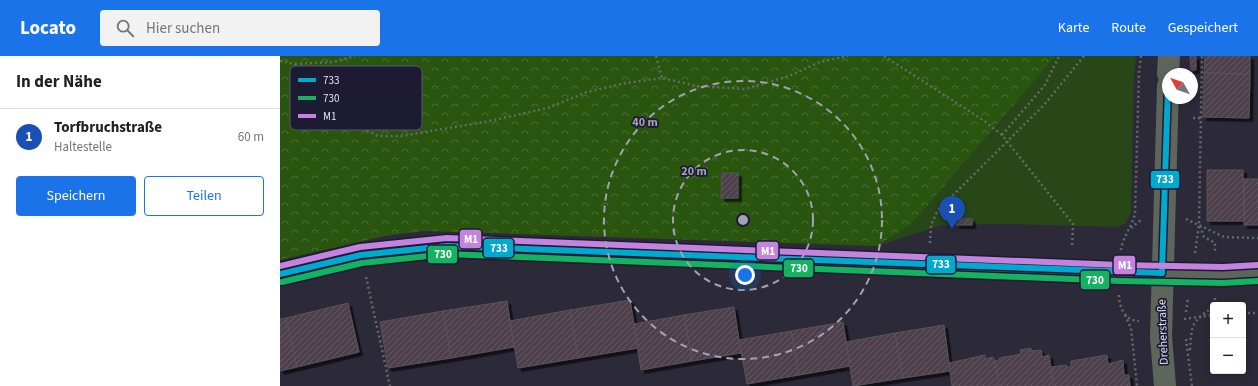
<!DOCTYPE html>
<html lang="de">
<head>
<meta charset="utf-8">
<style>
  :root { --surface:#fff; --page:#f2f2f2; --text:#202124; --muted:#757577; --line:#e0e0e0; --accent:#1a73e8 }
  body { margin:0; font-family:"Source Sans 3",sans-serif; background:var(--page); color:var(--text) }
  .controls { position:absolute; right:12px; bottom:12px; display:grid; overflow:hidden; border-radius:4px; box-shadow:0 2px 10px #0003 }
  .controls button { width:36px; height:36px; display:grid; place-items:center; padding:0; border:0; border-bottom:1px solid var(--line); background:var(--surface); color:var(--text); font:20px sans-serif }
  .compass { position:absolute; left:882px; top:12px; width:36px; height:36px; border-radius:50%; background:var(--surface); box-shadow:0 2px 10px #0003; rotate:310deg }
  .you { position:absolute; left:465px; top:219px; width:14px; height:14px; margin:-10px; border:3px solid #fff; border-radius:50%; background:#1a73e8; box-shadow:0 0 0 6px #1a73e833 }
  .badge { display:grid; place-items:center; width:26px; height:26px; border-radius:50%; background:var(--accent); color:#fff; font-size:13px; font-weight:700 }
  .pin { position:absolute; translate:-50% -33px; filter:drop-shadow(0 1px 2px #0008) }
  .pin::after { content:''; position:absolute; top:21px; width:14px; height:12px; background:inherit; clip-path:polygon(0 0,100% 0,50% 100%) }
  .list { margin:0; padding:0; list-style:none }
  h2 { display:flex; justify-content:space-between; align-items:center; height:52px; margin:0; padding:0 16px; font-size:17px }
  h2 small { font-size:13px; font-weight:400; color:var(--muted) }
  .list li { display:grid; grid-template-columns:26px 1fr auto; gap:12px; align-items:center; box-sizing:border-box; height:56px; padding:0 16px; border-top:1px solid var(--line) }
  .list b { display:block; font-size:15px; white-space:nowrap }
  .list p { margin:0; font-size:13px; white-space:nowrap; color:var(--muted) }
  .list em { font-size:13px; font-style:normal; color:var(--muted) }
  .actions { display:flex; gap:8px; padding:12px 16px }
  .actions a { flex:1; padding:9px 0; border:1px solid var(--accent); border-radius:4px; text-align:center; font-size:14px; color:var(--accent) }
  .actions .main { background:var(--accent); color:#fff }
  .icon { flex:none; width:22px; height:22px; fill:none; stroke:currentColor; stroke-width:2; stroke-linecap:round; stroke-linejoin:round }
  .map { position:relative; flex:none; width:978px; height:330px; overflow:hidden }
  header { display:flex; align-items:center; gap:24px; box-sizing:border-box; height:56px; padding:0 20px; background:var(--accent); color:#fff }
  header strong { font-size:19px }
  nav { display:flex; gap:22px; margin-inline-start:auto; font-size:14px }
  .search { width:280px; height:36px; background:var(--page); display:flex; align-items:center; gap:10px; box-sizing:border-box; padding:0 14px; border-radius:4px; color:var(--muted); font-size:15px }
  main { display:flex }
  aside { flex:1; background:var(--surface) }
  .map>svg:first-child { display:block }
</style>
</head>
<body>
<header>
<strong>Locato</strong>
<div class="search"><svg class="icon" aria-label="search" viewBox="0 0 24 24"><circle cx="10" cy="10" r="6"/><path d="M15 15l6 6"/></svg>Hier suchen</div>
<nav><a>Karte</a><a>Route</a><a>Gespeichert</a></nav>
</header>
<main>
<aside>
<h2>In der Nähe<small></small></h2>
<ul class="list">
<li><span class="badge" style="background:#1a4fb4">1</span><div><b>Torfbruchstraße</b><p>Haltestelle</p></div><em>60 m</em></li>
</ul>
<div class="actions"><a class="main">Speichern</a><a>Teilen</a></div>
</aside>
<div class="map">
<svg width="978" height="330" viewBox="0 0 978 330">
  <defs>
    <pattern id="forest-crowns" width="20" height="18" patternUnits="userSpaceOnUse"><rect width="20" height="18" fill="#2a550f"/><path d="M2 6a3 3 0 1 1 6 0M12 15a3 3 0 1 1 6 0" fill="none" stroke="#496d33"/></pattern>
    <pattern id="building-hatch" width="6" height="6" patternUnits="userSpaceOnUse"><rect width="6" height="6" fill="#4e3f4c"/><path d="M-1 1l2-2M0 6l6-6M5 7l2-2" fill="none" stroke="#675a66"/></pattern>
    <filter id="shadow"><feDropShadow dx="3.5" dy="3.5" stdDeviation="0" flood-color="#0009"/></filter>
  </defs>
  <rect width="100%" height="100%" fill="#2c2a39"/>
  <polygon fill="url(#forest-crowns)" points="0,0 776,0 631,169 597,190 144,175 105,180 0,204"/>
  <polygon fill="#284718" points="776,0 856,0 854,18 851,156 846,167 837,171 722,168 662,169 597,190 631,169"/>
  <g fill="url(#building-hatch)" stroke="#59525b" filter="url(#shadow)">
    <polygon points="910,0 916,0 916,14 911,14"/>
    <polygon points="925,0 970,0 970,18 924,17"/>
    <polygon points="924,17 970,18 969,62 923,61"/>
    <polygon points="927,114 963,114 964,165 927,165"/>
    <polygon points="442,117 458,117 458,142 441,142"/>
    <rect x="964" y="123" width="14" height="46"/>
    <rect x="676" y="163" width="16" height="6"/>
    <polygon points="350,244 358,292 298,302 290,254"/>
    <polygon points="227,245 234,291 171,302 163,255"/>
    <polygon points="68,247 79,296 17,311 6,262"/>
    <polygon points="454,251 461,297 412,305 404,259"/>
    <polygon points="290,254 298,302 238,312 230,265"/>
    <polygon points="163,255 171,302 108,312 100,266"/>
    <polygon points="404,259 412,305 361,314 354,268"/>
    <polygon points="6,262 17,311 0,315 0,263"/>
    <polygon points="563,266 570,310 519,319 511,275"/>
    <polygon points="664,269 670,315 623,322 615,277"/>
    <polygon points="511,275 519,319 467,328 459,284"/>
    <polygon points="615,277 623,322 573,330 566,286"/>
    <polygon points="751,292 751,295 761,294 762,301 769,299 774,330 719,330 715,305 719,304 719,302 741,298 740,294"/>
    <polygon points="705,299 705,303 713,301 715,305 719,330 672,330 669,307"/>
    <polygon points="827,299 828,308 843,304 844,319 849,319 850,330 774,330 771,311 786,309 787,311 791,311 791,305"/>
  </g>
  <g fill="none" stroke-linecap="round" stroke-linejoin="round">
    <g stroke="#666b66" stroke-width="2.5" stroke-dasharray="2 3" stroke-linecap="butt">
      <polyline points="376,0 382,22"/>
      <polyline points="604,0 703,64 722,79 793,168 792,192"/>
      <polyline points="0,5 15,8 16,14 23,24 85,73 98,80 121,80 205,66 268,52 307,36 346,27 382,22 417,30 465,33 509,20 540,6 568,0"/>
      <polyline points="15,8 53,6 75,0"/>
      <polyline points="913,62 921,62"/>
      <polyline points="722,79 765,29 779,0"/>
      <polyline points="906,163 944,181 978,182"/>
      <polyline points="920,170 924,181 935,187 935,197"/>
      <polyline points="851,172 861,164"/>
      <polyline points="650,187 651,169 658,154 764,49 804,0"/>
      <path d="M841 194C842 183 852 170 855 158L859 16 861 0"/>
      <polyline points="915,197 919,169 922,0"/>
      <polyline points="86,221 110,330"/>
      <path d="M839 239C839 251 845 265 859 265"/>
      <polyline points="935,249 935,240"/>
      <polyline points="906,256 908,242"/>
      <polyline points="963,257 978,257"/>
      <polyline points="845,259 851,272 857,330"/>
      <polyline points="904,263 933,259"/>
      <polyline points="906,283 912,330"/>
      <path d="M910 294C912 267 911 267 933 251"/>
    </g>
    <g stroke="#5e665b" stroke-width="22">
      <polyline points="888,18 889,0"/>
      <polyline points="0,218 81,199 167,190 840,217 943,219 978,217"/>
      <polyline points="885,330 881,281 888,30"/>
    </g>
    <g stroke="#1d1a34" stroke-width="9">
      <g id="bus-1">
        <polyline points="882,217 888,30"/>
        <polyline points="0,218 81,199 167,190 882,217"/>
      </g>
    </g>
    <g stroke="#1d1a34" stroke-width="9">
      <polyline id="bus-2" points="2,226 82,207 167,198 840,225 943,227 978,225"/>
    </g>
    <g stroke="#1d1a34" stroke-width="9">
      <polyline id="bus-3" points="0,210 80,191 167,182 840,209 943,211 978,209"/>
    </g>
    <use href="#bus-1" stroke="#00a9ce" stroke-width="6"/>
    <use href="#bus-2" stroke="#13b361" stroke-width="6"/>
    <use href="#bus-3" stroke="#c483df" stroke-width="6"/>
  </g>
  <g fill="none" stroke="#a3a2b3" stroke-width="2" stroke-dasharray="7 5">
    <circle cx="463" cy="164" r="70"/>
    <circle cx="463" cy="164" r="139"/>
  </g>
  <g text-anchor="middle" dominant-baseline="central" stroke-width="3.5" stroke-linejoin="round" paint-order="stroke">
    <g font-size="12" fill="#e3e2f4" stroke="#1d1a34">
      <text transform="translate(883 276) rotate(-92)">Dreherstraße</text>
    </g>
  </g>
  <rect x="10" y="10" width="132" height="64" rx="6" fill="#1d1a34" stroke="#58566e" stroke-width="1"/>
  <rect x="18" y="22" width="18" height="4" fill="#00a9ce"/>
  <rect x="18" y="40" width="18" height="4" fill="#13b361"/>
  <rect x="18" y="58" width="18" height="4" fill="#c483df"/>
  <g font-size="11" fill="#e3e2f4">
    <text x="43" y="28">733</text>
    <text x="43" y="46">730</text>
    <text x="43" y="64">M1</text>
  </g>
  <circle cx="463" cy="164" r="6" fill="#a3a2b3" stroke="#1d1a34" stroke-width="2"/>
  <g font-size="12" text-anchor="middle" font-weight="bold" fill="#a3a2b3" stroke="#1d1a34" stroke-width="3.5" stroke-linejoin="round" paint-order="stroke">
    <text x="365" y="70">40 m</text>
    <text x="414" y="119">20 m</text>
  </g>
  <g stroke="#1d1a34" stroke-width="1.5">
    <rect x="870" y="114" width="30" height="19" rx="4" fill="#00a9ce"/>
    <rect x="179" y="173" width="23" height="20" rx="4" fill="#c483df"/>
    <rect x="203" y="182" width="31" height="20" rx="4" fill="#00a9ce"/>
    <rect x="476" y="185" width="23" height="19" rx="4" fill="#c483df"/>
    <rect x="147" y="189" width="31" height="19" rx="4" fill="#13b361"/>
    <rect x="646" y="199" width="30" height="19" rx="4" fill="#00a9ce"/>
    <rect x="833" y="199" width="23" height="20" rx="4" fill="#c483df"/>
    <rect x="503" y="203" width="31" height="19" rx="4" fill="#13b361"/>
    <rect x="800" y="214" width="30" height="20" rx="4" fill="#13b361"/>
  </g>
  <g font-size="11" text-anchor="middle" font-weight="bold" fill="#fff">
    <text x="885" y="127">733</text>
    <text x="191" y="187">M1</text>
    <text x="219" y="196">733</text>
    <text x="488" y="199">M1</text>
    <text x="163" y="202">730</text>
    <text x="661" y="212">733</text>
    <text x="845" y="213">M1</text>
    <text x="519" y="216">730</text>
    <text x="815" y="228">730</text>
  </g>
</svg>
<div class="controls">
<button>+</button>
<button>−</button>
</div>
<svg class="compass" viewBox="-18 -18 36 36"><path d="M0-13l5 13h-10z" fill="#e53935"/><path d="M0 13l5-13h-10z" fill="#757577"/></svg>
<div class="you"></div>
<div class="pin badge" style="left:672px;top:173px;background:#1a4fb4">1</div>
</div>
</main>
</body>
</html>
